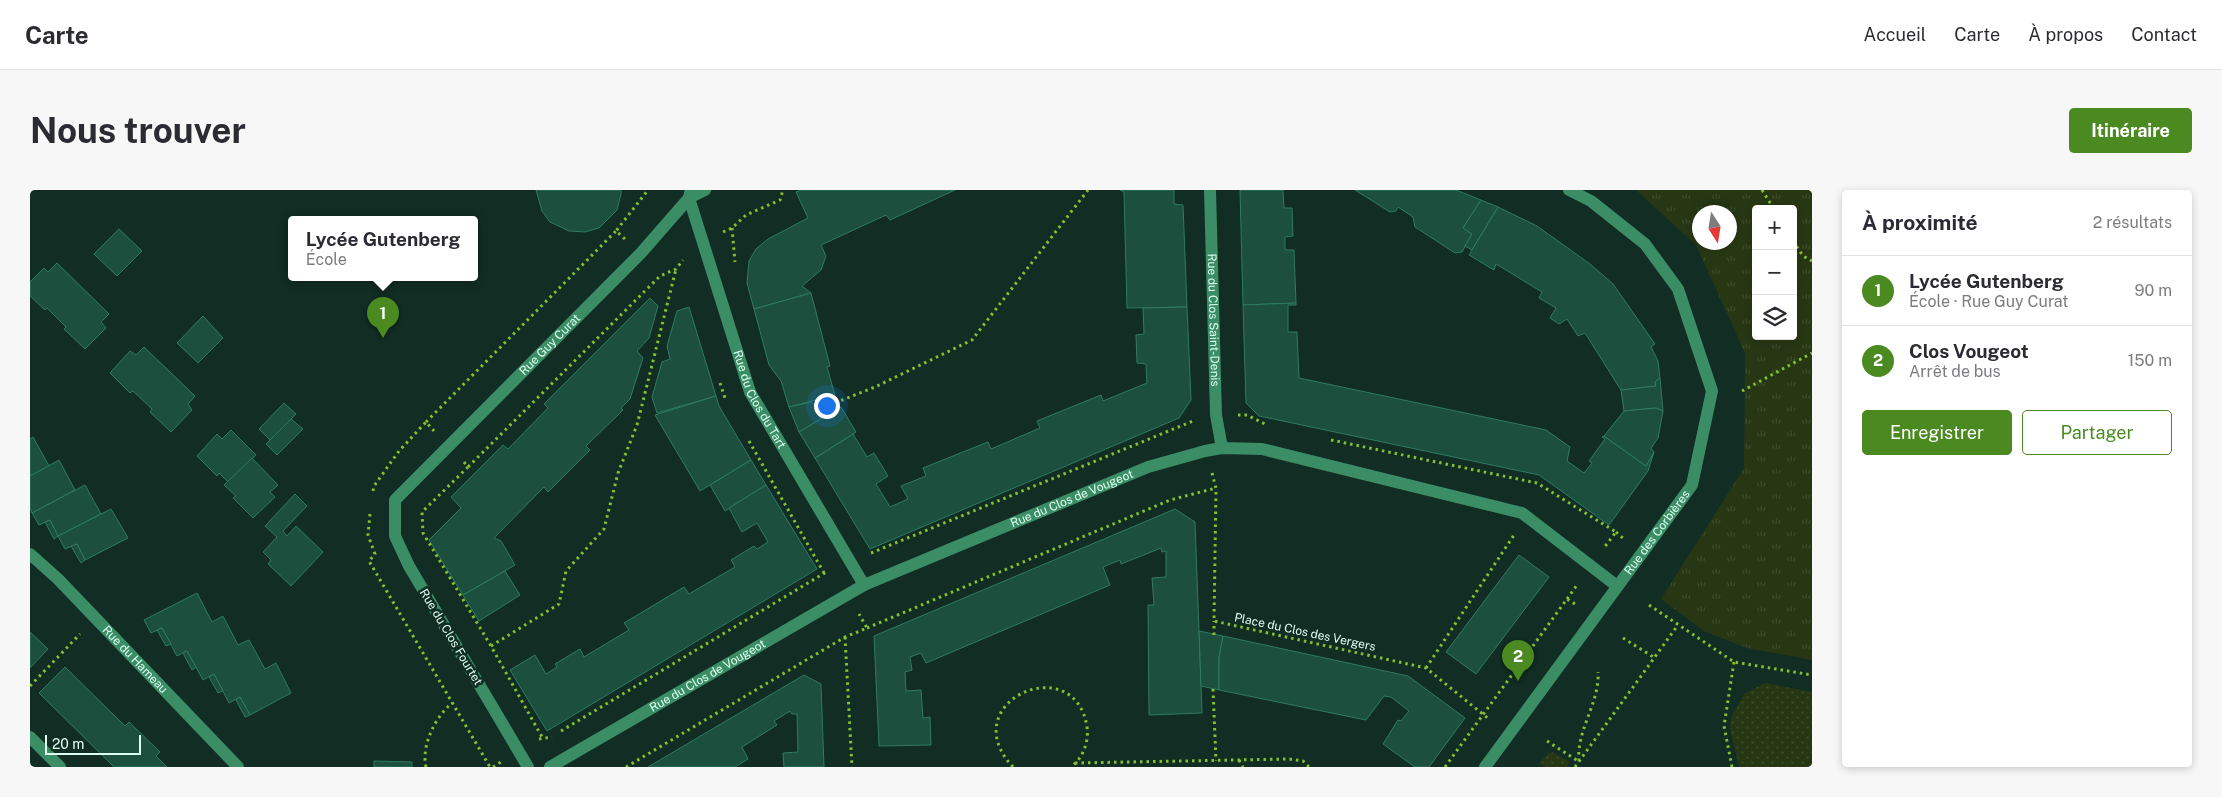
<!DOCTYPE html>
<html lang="fr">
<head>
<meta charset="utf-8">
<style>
  :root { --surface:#fff; --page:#f7f7f7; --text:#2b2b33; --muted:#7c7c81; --line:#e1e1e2; --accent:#4a8a20 }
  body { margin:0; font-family:"Public Sans",sans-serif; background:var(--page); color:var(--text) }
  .controls { position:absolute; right:15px; top:15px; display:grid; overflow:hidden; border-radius:5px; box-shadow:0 2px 8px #0003 }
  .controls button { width:45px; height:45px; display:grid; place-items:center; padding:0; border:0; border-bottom:1px solid var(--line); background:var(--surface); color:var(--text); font:25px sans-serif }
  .compass { position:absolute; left:1662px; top:15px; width:45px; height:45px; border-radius:50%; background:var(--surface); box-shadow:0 2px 8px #0003; rotate:168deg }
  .scale { position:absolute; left:15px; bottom:12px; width:96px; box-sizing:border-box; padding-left:5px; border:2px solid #ddfff2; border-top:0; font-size:14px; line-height:18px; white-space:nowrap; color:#ddfff2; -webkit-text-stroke:4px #112d24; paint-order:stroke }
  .you { position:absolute; left:796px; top:215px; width:18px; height:18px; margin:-12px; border:4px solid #fff; border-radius:50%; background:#1a73e8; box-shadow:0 0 0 8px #1a73e833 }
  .badge { display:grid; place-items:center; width:32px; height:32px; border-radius:50%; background:var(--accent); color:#fff; font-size:16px; font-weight:700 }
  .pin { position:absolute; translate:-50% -41px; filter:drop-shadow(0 1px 2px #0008) }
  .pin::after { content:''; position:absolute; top:26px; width:18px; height:15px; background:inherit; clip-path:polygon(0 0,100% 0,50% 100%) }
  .popup { position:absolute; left:258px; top:26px; width:190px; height:65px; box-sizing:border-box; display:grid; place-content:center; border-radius:5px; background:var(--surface); filter:drop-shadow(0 1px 4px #0005); font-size:16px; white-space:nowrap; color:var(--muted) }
  .popup b { font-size:19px; color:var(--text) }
  .popup::after { content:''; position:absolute; left:50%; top:100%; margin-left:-10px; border:10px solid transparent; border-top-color:var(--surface) }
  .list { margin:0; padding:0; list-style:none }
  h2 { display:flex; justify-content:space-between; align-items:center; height:65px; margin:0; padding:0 20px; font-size:21px }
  h2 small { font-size:16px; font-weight:400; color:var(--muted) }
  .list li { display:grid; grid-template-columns:32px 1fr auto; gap:15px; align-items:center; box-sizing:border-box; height:70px; padding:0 20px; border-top:1px solid var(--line) }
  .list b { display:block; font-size:19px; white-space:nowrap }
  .list p { margin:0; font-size:16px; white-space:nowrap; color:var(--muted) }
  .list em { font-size:16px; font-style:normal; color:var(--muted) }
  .actions { display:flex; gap:10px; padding:15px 20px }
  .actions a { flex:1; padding:11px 0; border:1px solid var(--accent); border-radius:5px; text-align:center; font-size:18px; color:var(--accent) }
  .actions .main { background:var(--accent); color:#fff }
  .icon { flex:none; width:28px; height:28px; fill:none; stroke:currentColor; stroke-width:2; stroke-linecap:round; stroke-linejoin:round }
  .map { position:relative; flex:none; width:1782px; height:577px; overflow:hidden; border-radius:5px }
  header { display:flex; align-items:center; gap:30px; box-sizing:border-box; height:70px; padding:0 25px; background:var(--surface); border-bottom:1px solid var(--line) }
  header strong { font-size:24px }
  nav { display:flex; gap:28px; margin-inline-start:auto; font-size:18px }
  .intro { display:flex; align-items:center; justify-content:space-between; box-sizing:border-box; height:120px; padding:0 30px }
  h1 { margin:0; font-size:35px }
  .button { padding:12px 22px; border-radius:5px; background:var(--accent); color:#fff; font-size:18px; font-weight:700 }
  main { display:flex; gap:30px; padding:0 30px }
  aside { flex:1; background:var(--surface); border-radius:5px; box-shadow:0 2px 8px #0003 }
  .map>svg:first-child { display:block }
</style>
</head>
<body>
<header>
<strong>Carte</strong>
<nav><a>Accueil</a><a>Carte</a><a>À propos</a><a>Contact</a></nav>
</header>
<div class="intro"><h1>Nous trouver</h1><a class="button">Itinéraire</a></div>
<main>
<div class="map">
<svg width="1782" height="577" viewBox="0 0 1782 577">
  <defs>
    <pattern id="grass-dots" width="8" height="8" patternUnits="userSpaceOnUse" patternTransform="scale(1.25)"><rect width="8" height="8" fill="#273714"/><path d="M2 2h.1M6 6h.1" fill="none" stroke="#3c4b2b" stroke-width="1.8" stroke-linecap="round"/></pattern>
    <pattern id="park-tufts" width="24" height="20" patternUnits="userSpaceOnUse" patternTransform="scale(1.25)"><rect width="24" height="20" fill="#273714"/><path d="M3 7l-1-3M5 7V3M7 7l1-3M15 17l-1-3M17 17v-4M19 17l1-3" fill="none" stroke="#3c4b2b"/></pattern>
  </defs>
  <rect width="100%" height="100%" fill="#112d24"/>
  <g fill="url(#grass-dots)">
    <polygon points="1735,493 1782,502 1782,577 1709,577 1700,538 1701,528 1714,504"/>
    <polygon points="1523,562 1540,572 1537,577 1514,577 1509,573 1519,563"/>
  </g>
  <path fill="url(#park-tufts)" fill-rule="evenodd" d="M1606 0H1782V470L1717 458 1674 441 1631 409 1714 278 1715 163 1666 55ZM1726 19H1763V146H1726ZM1670 22H1700V52H1670Z"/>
  <g fill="#1d4f3f" stroke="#2e7b63">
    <polygon points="506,0 591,0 591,4 587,20 569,38 555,42 539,41 520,32 512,21"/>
    <polygon points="771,0 925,0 860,30 856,25 791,55 796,66 791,80 772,96 781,103 724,119 717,93 719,71 726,59 738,49 778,28 766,2"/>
    <polygon points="1090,0 1144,0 1144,14 1153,15 1157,117 1097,118 1094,2"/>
    <polygon points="1210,0 1253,0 1254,18 1262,18 1263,46 1255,47 1255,60 1264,60 1266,113 1213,115"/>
    <polygon points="1325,0 1426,0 1451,10 1433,38 1442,44 1432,62 1425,63 1385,37 1383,27 1368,17 1366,21 1360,22"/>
    <polygon points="1451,10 1468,17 1442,60 1435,56 1442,44 1433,38"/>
    <polygon points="1468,17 1507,36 1560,74 1583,94 1625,154 1621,157 1628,171 1630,188 1625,192 1626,196 1591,200 1555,143 1548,146 1537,129 1529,134 1520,128 1526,118 1509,108 1512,102 1466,74 1464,80 1439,65"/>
    <polygon points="89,39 112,61 87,86 64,64"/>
    <polygon points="27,73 79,124 71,132 76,138 55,159 34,139 36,137 17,118 15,120 0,106 0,92 14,78 18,82"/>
    <polygon points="781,103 800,176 797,177 805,205 759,217 751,191 739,175 724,119"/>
    <polygon points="620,108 628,116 619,148 607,161 613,168 600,209 591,218 593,220 556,256 560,260 518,302 514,297 464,348 471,351 485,375 433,405 399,350 431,318 421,307 473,255 478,259 518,218 514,214"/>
    <polygon points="1266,113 1266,115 1258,115 1258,142 1267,142 1269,188 1516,240 1540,257 1537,271 1554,283 1562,273 1559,271 1575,249 1572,247 1574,246 1616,276 1624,262 1618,281 1579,335 1509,285 1229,226 1216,213 1213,115"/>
    <polygon points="659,117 686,206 627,223 622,207 632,172 640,169 637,156 647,121"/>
    <polygon points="1157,117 1161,210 1149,228 840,359 785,268 823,244 837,267 844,263 858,286 846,294 860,317 878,309 871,296 896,286 893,278 958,252 961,259 1010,238 1007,231 1071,205 1073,211 1117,193 1116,174 1107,173 1106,145 1114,144 1113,118"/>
    <polygon points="173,126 193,148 168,173 147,153"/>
    <polygon points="114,157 165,206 158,214 162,220 141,242 120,222 122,219 103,201 100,203 80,183 100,161 106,165"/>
    <polygon points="1630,188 1633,221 1626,218 1594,221 1591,200 1626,196 1625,192"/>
    <polygon points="686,206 689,216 721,270 670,301 625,225"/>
    <polygon points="782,212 792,228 769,242 759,217"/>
    <polygon points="254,213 266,224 240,250 229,239"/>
    <polygon points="811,217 826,242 785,268 769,242"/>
    <polygon points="1626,218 1633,221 1628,248 1621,258 1624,262 1616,276 1574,246 1594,221"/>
    <polygon points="261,229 273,239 247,265 236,254"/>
    <polygon points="201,240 226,265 198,292 189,283 187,286 167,266 187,244 192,249"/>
    <polygon points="3,247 19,276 0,286 0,249"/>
    <polygon points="222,268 248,295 240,302 245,307 223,328 203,308 206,306 194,295"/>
    <polygon points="29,270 45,300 2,323 0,318 0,286"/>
    <polygon points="721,270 736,295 695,321 680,295"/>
    <polygon points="55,295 71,324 28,346 20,330 9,335 2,323"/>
    <polygon points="736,295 787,379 517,541 480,480 505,465 516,484 527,477 525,474 550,459 554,467 599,440 594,433 654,397 659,404 705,377 701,370 724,356 727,359 738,352 727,333 712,342 699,318"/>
    <polygon points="265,304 277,316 253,341 257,346 266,336 293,362 261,396 238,374 241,370 233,362 247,347 235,336"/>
    <polygon points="81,319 98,348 55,370 47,354 35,359 28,346"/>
    <polygon points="1145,319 1165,332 1172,523 1119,525 1118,415 1124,415 1122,388 1136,387 1136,361 1132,362 1131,358 1091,374 1090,370 1073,377 1080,395 896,473 891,463 880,467 882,480 875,482 876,501 891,500 893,528 900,527 901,555 849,556 844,446"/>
    <polygon points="20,330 28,346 24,349 15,332"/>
    <polygon points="47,354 55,370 51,373 41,356"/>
    <polygon points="1489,365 1519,387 1446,484 1416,462"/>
    <polygon points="475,381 490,405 449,431 433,405"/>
    <polygon points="167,403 182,432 193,426 208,455 219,450 235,479 246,473 261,503 220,525 210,507 199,513 184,484 173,490 157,461 147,466 132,438 121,443 114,430"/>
    <polygon points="132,438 141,454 136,456 127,440"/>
    <polygon points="1169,441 1193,446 1189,468 1189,500 1171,496"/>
    <polygon points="0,442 18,459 0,478"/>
    <polygon points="1193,446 1378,486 1435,528 1399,577 1385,577 1353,554 1368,530 1371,531 1379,521 1361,507 1354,506 1336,530 1189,500 1189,468"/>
    <polygon points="157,461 166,477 162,480 153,463"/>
    <polygon points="35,477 95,536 99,532 130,562 126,566 137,577 84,577 9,503"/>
    <polygon points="184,484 193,501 188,503 179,487"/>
    <polygon points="774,485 791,494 794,577 754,577 753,563 768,562 767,524 762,524 760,521 744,531 747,535 712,557 718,569 705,577 618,577"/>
    <polygon points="210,507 220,525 215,527 206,510"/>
    <polygon points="344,571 382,572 382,577 344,577"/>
  </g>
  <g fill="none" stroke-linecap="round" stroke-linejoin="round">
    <g stroke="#83c22e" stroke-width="3" stroke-dasharray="2.5 4" stroke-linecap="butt">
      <polyline points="1732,0 1744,19"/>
      <polyline points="702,38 705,72"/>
      <polyline points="693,42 702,38 716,25 750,10 753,0"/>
      <polyline points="595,49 586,41 618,0"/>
      <polyline points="1763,51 1773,66 1782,71"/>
      <polyline points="690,193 696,211"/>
      <polyline points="1712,201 1782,163"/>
      <polyline points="787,220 845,197 942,150 1058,0"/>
      <polyline points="1208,225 1217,225 1237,235"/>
      <polyline points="396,232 586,41"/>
      <polyline points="1301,250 1507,293 1586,342 1573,359"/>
      <polyline points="719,251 794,383"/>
      <polyline points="434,272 438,277 630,86 646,79 653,70"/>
      <polyline points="438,277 392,322 393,343 461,456 512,547"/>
      <polyline points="1182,283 1186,298 1184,431 1396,478 1460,530"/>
      <polyline points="343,301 344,296 369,261 396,232 404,241"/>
      <polyline points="340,324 338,345 345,364 339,371 460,577"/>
      <polyline points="1586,342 1595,350"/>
      <polyline points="841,363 1163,231"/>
      <polyline points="1537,409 1547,395"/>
      <polyline points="1619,415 1704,472 1782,485"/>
      <polyline points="837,438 1140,310 1186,298"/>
      <polyline points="1184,445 1184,431"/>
      <polyline points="815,447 822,577"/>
      <polyline points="1593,448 1625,468"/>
      <polyline points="461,456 529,414 536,381 574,339 588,283 607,235 646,79"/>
      <polyline points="1396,478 1484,345"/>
      <polyline points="0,496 50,444"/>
      <polyline points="1183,499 1186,571"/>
      <polyline points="531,541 798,381"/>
      <polyline points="509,549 522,547"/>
      <polyline points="1517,551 1548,571"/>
      <polyline points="1209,570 1213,577"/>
      <path d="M1549 571C1546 540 1570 513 1568 482"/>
      <polyline points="1045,573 1259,569 1273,571 1279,577"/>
      <path d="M396 577C391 556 405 527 422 513"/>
      <polyline points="463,577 471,572"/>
      <polyline points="596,577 815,447 837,438 829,424"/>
      <path d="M983 577C922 512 1045 458 1057 537 1059 552 1053 568 1041 577"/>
      <polyline points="1415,577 1537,409 1545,414"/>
      <polyline points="1545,577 1648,435"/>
      <polyline points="1702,577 1694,536 1704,472"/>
    </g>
    <g stroke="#3b8d66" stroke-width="12">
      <path id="s1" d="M1180 0 1186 225 1192 258"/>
      <path id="s2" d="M660 3 659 8 720 202 834 395"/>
      <path id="s3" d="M0 364 28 389 208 577"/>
      <polyline points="0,547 30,577"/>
      <path id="s4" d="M498 577 379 376 365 346V310L611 63 659 8 675 0"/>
      <path id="s5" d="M520 577 834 395 1118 277 1175 261 1192 258 1232 259 1492 323 1587 396"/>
      <path id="s6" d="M1455 577 1662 295 1682 201 1648 99 1615 54 1561 11 1539 0"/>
    </g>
  </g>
  <g text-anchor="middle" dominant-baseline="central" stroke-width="5" stroke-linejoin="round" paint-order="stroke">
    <g font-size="12" fill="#ddfff2" stroke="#112d24">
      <text stroke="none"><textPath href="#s1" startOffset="130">Rue du Clos Saint-Denis</textPath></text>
      <text stroke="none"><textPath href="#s4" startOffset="522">Rue Guy Curat</textPath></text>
      <text stroke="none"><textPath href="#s2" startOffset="219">Rue du Clos du Tart</textPath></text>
      <text stroke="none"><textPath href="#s5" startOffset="588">Rue du Clos de Vougeot</textPath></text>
      <text stroke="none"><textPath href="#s6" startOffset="291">Rue des Corbières</textPath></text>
      <text transform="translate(1275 442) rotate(12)">Place du Clos des Vergers</text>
      <text transform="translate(421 447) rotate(59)">Rue du Clos Fourtet</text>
      <text stroke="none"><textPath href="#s3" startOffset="149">Rue du Hameau</textPath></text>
      <text stroke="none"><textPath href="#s5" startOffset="182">Rue du Clos de Vougeot</textPath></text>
    </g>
  </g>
</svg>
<div class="controls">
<button>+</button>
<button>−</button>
<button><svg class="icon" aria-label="layers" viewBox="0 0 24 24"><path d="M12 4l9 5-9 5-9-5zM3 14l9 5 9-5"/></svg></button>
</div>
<svg class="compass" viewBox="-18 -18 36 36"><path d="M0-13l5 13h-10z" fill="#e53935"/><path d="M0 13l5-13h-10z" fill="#7c7c81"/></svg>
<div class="scale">20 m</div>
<div class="you"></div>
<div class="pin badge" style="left:353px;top:148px">1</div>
<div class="popup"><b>Lycée Gutenberg</b>École</div>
<div class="pin badge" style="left:1488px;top:491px">2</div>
</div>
<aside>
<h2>À proximité<small>2 résultats</small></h2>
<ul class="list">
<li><span class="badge">1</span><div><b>Lycée Gutenberg</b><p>École · Rue Guy Curat</p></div><em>90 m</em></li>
<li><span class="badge">2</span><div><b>Clos Vougeot</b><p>Arrêt de bus</p></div><em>150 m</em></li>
</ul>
<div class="actions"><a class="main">Enregistrer</a><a>Partager</a></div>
</aside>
</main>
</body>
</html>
